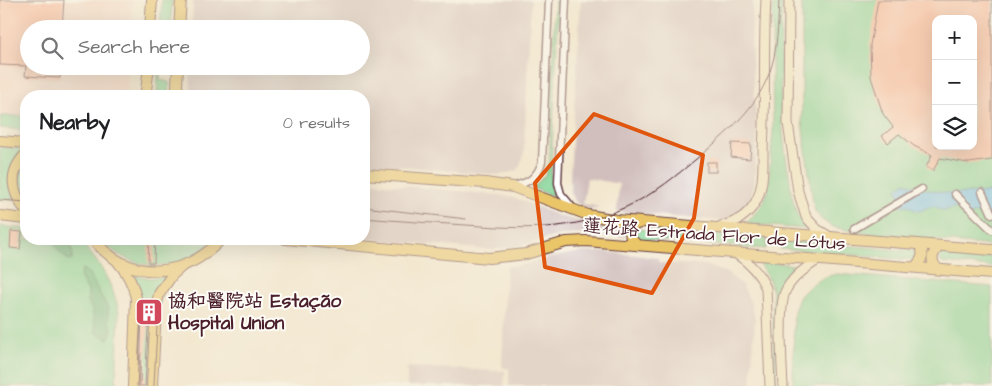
<!DOCTYPE html>
<html lang="en">
<head>
<meta charset="utf-8">
<style>
  :root { --surface:#fff; --page:#f6f6f6; --text:#202124; --muted:#757577; --line:#e0e0e0 }
  body { margin:0; font-family:"Architects Daughter","LXGW WenKai TC",sans-serif; background:var(--page); color:var(--text) }
  .controls { position:absolute; right:15px; top:15px; display:grid; overflow:hidden; border-radius:10px; box-shadow:0 5px 20px #0002 }
  .controls button { width:45px; height:45px; display:grid; place-items:center; padding:0; border:0; border-bottom:1px solid var(--line); background:var(--surface); color:var(--text); font:25px sans-serif }
  .list { margin:0; padding:0; list-style:none }
  h2 { display:flex; justify-content:space-between; align-items:center; height:65px; margin:0; padding:0 20px; font-size:21px }
  h2 small { font-size:16px; font-weight:400; color:var(--muted) }
  .icon { flex:none; width:28px; height:28px; fill:none; stroke:currentColor; stroke-width:2; stroke-linecap:round; stroke-linejoin:round }
  .map { position:relative; flex:none; width:992px; height:386px; overflow:hidden }
  .search { position:absolute; background:var(--surface); box-shadow:0 5px 20px #0002; left:20px; top:20px; width:350px; height:55px; display:flex; align-items:center; gap:12px; box-sizing:border-box; padding:0 18px; border-radius:28px; color:var(--muted); font-size:19px }
  .panel { position:absolute; background:var(--surface); box-shadow:0 5px 20px #0002; left:20px; top:90px; width:350px; height:155px; border-radius:20px }
  .map>svg:first-child { display:block }
</style>
</head>
<body>
<div class="map">
<svg width="992" height="386" viewBox="0 0 992 386">
  <rect width="100%" height="100%" fill="#fdfcf7"/>
  <filter id="ink" filterUnits="userSpaceOnUse"><feTurbulence type="fractalNoise" baseFrequency=".02" numOctaves="2"/><feDisplacementMap in="SourceGraphic" scale="10" xChannelSelector="R" yChannelSelector="G"/><feConvolveMatrix kernelMatrix="1 2 1 2 8 2 1 2 1" color-interpolation-filters="sRGB"/></filter>
  <filter id="wash" filterUnits="userSpaceOnUse"><feTurbulence type="fractalNoise" baseFrequency=".0096" numOctaves="4" result="noise"/><feDisplacementMap in="SourceGraphic" scale="20" xChannelSelector="R" yChannelSelector="G"/><feGaussianBlur stdDeviation="1.12" result="paint"/><feColorMatrix in="noise" values="0 0 0 0 0 0 0 0 0 0 0 0 0 0 0 0 0 1.4 0 .05"/><feComposite in="paint" operator="in"/></filter>
  <g filter="url(#wash)">
    <rect width="100%" height="100%" fill="#f3e7cf"/>
    <polygon fill="#f5d2c2" points="0,0 133,0 131,29 29,29 29,66 128,66 127,93 125,96 26,96 26,128 0,126"/>
    <g fill="#d1bfbd">
      <polygon points="193,0 531,0 524,151 520,166 516,171 499,175 364,163 364,96 193,96 191,93 190,66 361,66 361,29 192,29"/>
      <polygon points="581,0 753,0 751,44 757,137 754,186 749,201 738,213 725,221 617,212 619,184 587,178 583,204 599,207 590,209 581,207 575,201 571,192 570,177"/>
      <polygon points="364,182 500,195 518,199 562,217 596,225 625,227 625,237 591,234 561,235 524,245 491,250 364,239"/>
      <polygon points="582,252 607,252 658,258 659,263 705,265 727,273 742,285 750,301 755,319 751,386 509,386 509,369 502,367 506,267 518,266 548,258"/>
      <polygon points="407,367 505,371 504,386 407,386"/>
    </g>
    <g fill="#81d395" stroke="#667960" fill-rule="evenodd">
      <polygon points="162,0 172,0 171,29 160,29"/>
      <polygon points="555,0 559,0 551,173 552,196 533,188 545,175 549,161"/>
      <path d="M773 0H782C780 59 778 117 789 175 792 195 793 213 807 229L746 224 762 205 768 191 773 129 772 62Z"/>
      <path d="M802 0H992V246L854 232 831 226 821 219 815 211 813 202 802 122ZM936 19H973V146H936Z"/>
      <polygon points="158,69 160,70 160,80 169,82 170,96 157,96"/>
      <polygon points="1,116 26,116 26,130 0,128"/>
      <path d="M0 147 26 149C9 166 4 179 15 200L0 199Z"/>
      <path d="M26 161V204L24 202C19 186 15 175 26 161Z"/>
      <path d="M0 226 26 229V239H77C98 258 114 286 119 313L116 386H0Z"/>
      <polygon points="637,229 767,238 766,249 637,239 635,238 633,231"/>
      <path d="M100 239H215C181 273 133 275 100 239Z"/>
      <polygon points="780,240 914,251 916,256 913,260 780,249"/>
      <polygon points="941,252 992,257 992,267 942,263 939,259"/>
      <polygon points="758,261 794,265 780,285 776,298 776,386 774,386 773,292 768,277"/>
      <polygon points="837,274 992,287 992,386 793,386 794,311 800,296 811,285 825,277"/>
      <polygon points="134,275 150,278 166,277 162,283 149,386 136,386 140,295 139,286"/>
    </g>
    <g fill="#68b57e" stroke="#596a54">
      <path d="M53 239C68 239 74 245 72 260L70 261C62 255 54 247 53 239Z"/>
      <polygon points="82,269 88,272 108,308 108,320 112,330 108,339 96,333 92,309 88,302 88,291 80,276"/>
    </g>
    <path fill="#72c1ed" stroke="#5e708c" d="M905 182C933 194 962 196 992 191V218C980 212 981 211 967 216L959 209 953 208 944 211 934 206C917 209 924 216 906 205L902 206 899 204 900 197 897 189Z"/>
    <g id="blocks">
      <g fill="#fbaa8b" fill-rule="evenodd">
        <polygon points="0,0 64,0 62,29 29,29 29,66 61,66 60,78 25,76 26,66 0,65"/>
        <path d="M878 0H992V160L968 163 940 158 933 171 926 167 932 155 914 146 899 134 888 143 882 136 893 127 883 114 871 77 870 45ZM936 19H973V146H936Z"/>
        <polygon points="732,143 751,144 750,159 731,157"/>
        <rect x="707" y="162" width="9" height="10"/>
        <polygon points="11,231 22,232 20,249 10,248"/>
        <polygon points="149,239 155,239 154,263 148,263"/>
        <polygon points="142,309 149,309 145,386 140,386"/>
      </g>
    </g>
  </g>
  <g filter="url(#ink)">
    <use href="#blocks" fill-opacity="0" stroke="#633d44" stroke-width="1"/>
    <g fill="none" stroke-linecap="round" stroke-linejoin="round">
      <g stroke="#633d44" stroke-width="9">
        <g id="street">
          <polyline points="566,0 558,183 561,194 572,207"/>
          <path d="M514 186C529 183 537 177 542 162L549 0"/>
          <polyline points="982,192 992,214"/>
          <polyline points="955,194 992,230"/>
          <polyline points="854,229 922,189"/>
        </g>
      </g>
      <g stroke="#633d44" stroke-width="11">
        <g id="secondary">
          <polyline points="789,0 788,123 798,191 806,217 817,229 832,238"/>
          <path d="M721 226C736 223 747 216 755 203 764 188 763 168 763 150 766 100 763 50 766 0"/>
          <path d="M735 253C749 262 759 272 766 288L770 386"/>
          <path d="M783 386C782 365 778 309 785 292 791 278 805 268 818 260"/>
        </g>
      </g>
      <g stroke="#633d44" stroke-width="12">
        <g id="primary">
          <polyline points="150,29 152,0"/>
          <polyline points="179,29 181,0"/>
          <polyline points="178,66 177,86 180,96"/>
          <polyline points="144,96 146,91 149,66"/>
          <polyline points="0,141 26,143"/>
          <path d="M26 154C8 173 11 191 26 211"/>
          <polyline points="364,174 485,183 513,187 588,215 617,220 992,250"/>
          <polyline points="0,216 26,219"/>
          <path d="M93 239C128 283 186 279 221 239"/>
          <polyline points="285,239 489,258 526,254 566,242 586,241 992,274"/>
          <polyline points="636,244 631,239 630,232 634,225 640,223"/>
          <path d="M118 262C128 273 133 284 136 298L133 386"/>
          <path d="M915 267C922 260 925 254 920 245"/>
          <path d="M938 269C929 261 932 253 940 246"/>
          <polyline points="152,386 156,308 159,294 172,275 181,267"/>
        </g>
      </g>
      <use href="#street" stroke="#fff" stroke-width="6"/>
      <use href="#secondary" stroke="#f7e8c3" stroke-width="9"/>
      <use href="#primary" stroke="#ebc669" stroke-width="10"/>
      <g stroke="#4a1f2b" stroke-width="1">
        <polyline points="0,200 26,202"/>
        <polyline points="364,207 466,219"/>
        <path d="M364 218C398 221 432 223 466 225 525 229 571 232 626 207 655 194 677 175 701 155 733 128 765 100 774 57 778 38 778 19 779 0"/>
        <polyline points="137,386 141,314"/>
        <polyline points="154,386 158,307"/>
      </g>
    </g>
  </g>
  <path d="M0 0H992V386H0ZM594 114 703 155 694 218 652 293 545 267 535 183Z" fill="#f3e7cf" fill-opacity=".55" fill-rule="evenodd"/>
  <path fill="none" stroke="#e0560e" stroke-width="4" stroke-linejoin="round" d="M594 114 703 155 694 218 652 293 545 267 535 183Z"/>
  <defs>
    <g id="building-square" transform="scale(1.4375)"><rect x="-9" y="-9" width="18" height="18" rx="4" fill="#d1495b" stroke="#fdfcf7"/><path d="M-4-6H4V6H1V3H-1V6H-4ZM-2.5-4.3h1.7v1.8h-1.7ZM.8-4.3h1.7v1.8H.8ZM-2.5-1h1.7V.8h-1.7ZM.8-1h1.7V.8H.8Z" fill="#fff"/></g>
  </defs>
  <g fill-rule="evenodd">
    <use href="#building-square" x="149" y="312"/>
  </g>
  <g text-anchor="middle" dominant-baseline="central" stroke-width="4" stroke-linejoin="round" paint-order="stroke">
    <g font-size="19" fill="#4a1f2b" stroke="#fdfcf7">
      <text transform="translate(714 235) rotate(4)">蓮花路 Estrada Flor de Lótus</text>
    </g>
    <g font-size="19" font-weight="bold" fill="#4a1f2b" stroke="#fdfcf7" text-anchor="start">
      <text x="168" y="301">協和醫院站 Estação<tspan x="168" dy="22">Hospital Union</tspan></text>
    </g>
  </g>
</svg>
<div class="controls">
<button>+</button>
<button>−</button>
<button><svg class="icon" aria-label="layers" viewBox="0 0 24 24"><path d="M12 4l9 5-9 5-9-5zM3 14l9 5 9-5"/></svg></button>
</div>
<div class="search"><svg class="icon" aria-label="search" viewBox="0 0 24 24"><circle cx="10" cy="10" r="6"/><path d="M15 15l6 6"/></svg>Search here</div>
<section class="panel">
<h2>Nearby<small>0 results</small></h2>
<ul class="list">
</ul>
</section>
</div>
</body>
</html>
